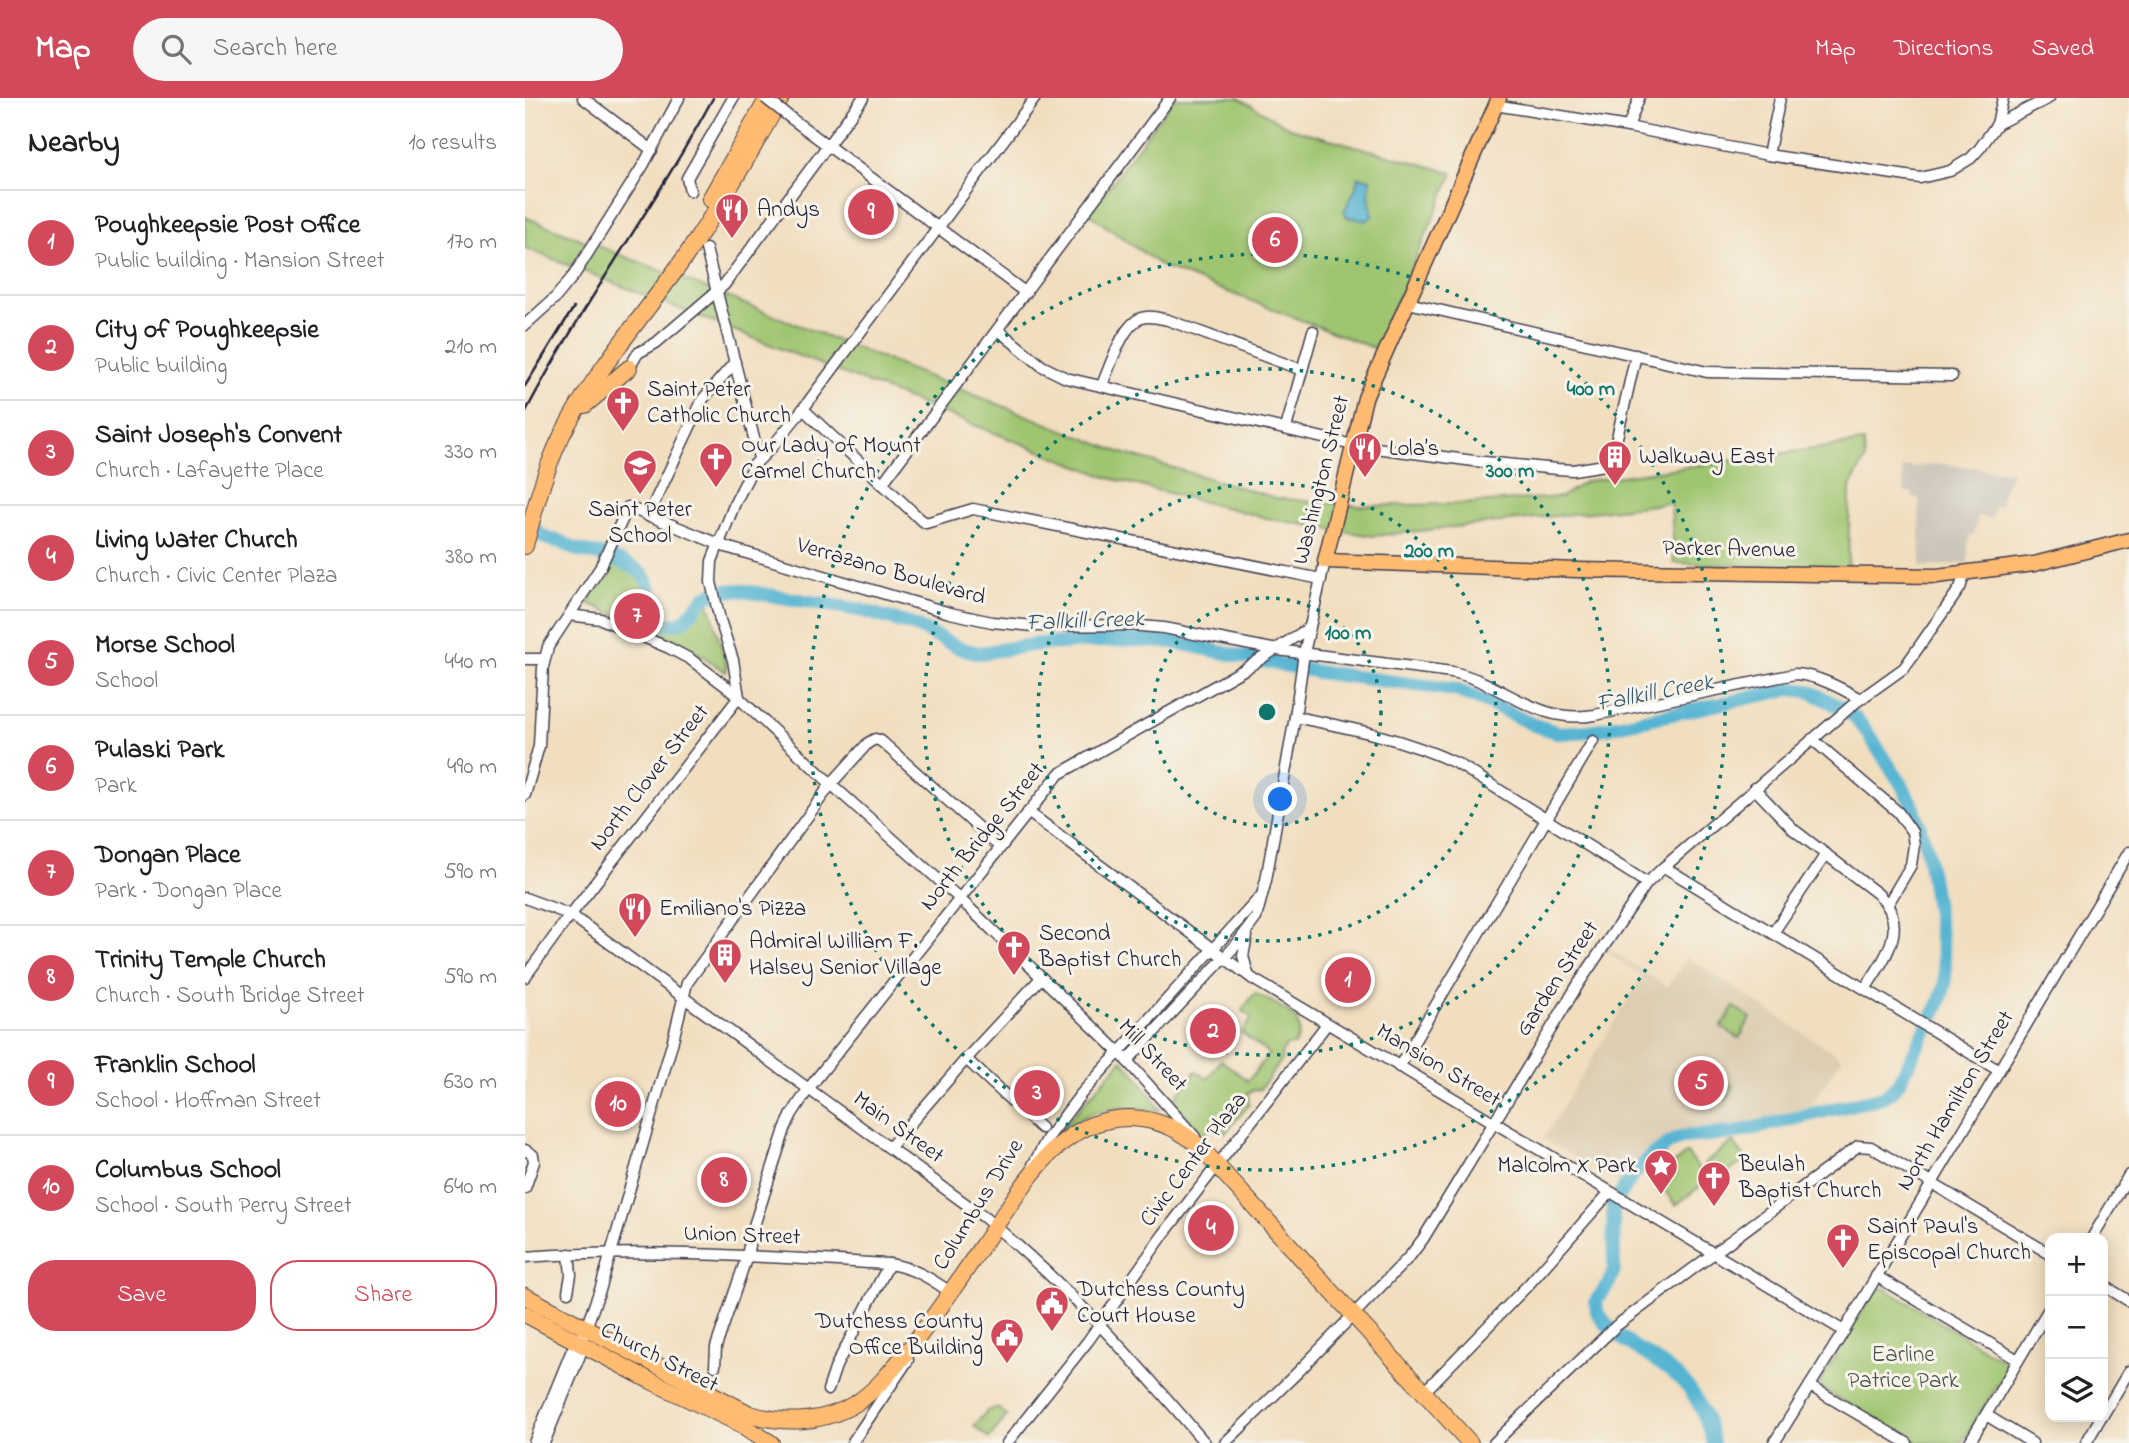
<!DOCTYPE html>
<html lang="en">
<head>
<meta charset="utf-8">
<style>
  :root { --surface:#fff; --page:#f6f6f6; --text:#202124; --muted:#757577; --line:#e0e0e0; --accent:#d1495b }
  body { margin:0; font-family:"Indie Flower",sans-serif; background:var(--page); color:var(--text) }
  .controls { position:absolute; right:21px; bottom:21px; display:grid; overflow:hidden; border-radius:14px; box-shadow:0 4px 18px #0003 }
  .controls button { width:63px; height:63px; display:grid; place-items:center; padding:0; border:0; border-bottom:2px solid var(--line); background:var(--surface); color:var(--text); font:35px sans-serif }
  .you { position:absolute; left:756px; top:702px; width:24px; height:24px; margin:-18px; border:5px solid #fff; border-radius:50%; background:#1a73e8; box-shadow:0 0 0 10px #1a73e833 }
  .badge { display:grid; place-items:center; width:46px; height:46px; border-radius:50%; background:var(--accent); color:#fff; font-size:23px; font-weight:700 }
  .pin { position:absolute; translate:-50% -50%; border:4px solid #fff; box-shadow:0 2px 7px #0006 }
  .list { margin:0; padding:0; list-style:none }
  h2 { display:flex; justify-content:space-between; align-items:center; height:91px; margin:0; padding:0 28px; font-size:30px }
  h2 small { font-size:23px; font-weight:400; color:var(--muted) }
  .list li { display:grid; grid-template-columns:46px 1fr auto; gap:21px; align-items:center; box-sizing:border-box; height:105px; padding:0 28px; border-top:2px solid var(--line) }
  .list b { display:block; font-size:26px; white-space:nowrap }
  .list p { margin:0; font-size:23px; white-space:nowrap; color:var(--muted) }
  .list em { font-size:23px; font-style:normal; color:var(--muted) }
  .actions { display:flex; gap:14px; padding:21px 28px }
  .actions a { flex:1; padding:16px 0; border:2px solid var(--accent); border-radius:28px; text-align:center; font-size:24px; color:var(--accent) }
  .actions .main { background:var(--accent); color:#fff }
  .icon { flex:none; width:38px; height:38px; fill:none; stroke:currentColor; stroke-width:2; stroke-linecap:round; stroke-linejoin:round }
  .map { position:relative; flex:none; width:1604px; height:1345px; overflow:hidden }
  header { display:flex; align-items:center; gap:42px; box-sizing:border-box; height:98px; padding:0 35px; background:var(--accent); color:#fff }
  header strong { font-size:33px }
  nav { display:flex; gap:38px; margin-inline-start:auto; font-size:24px }
  .search { width:490px; height:63px; background:var(--page); display:flex; align-items:center; gap:18px; box-sizing:border-box; padding:0 24px; border-radius:38px; color:var(--muted); font-size:26px }
  main { display:flex }
  aside { flex:1; background:var(--surface) }
  .map>svg:first-child { display:block }
</style>
</head>
<body>
<header>
<strong>Map</strong>
<div class="search"><svg class="icon" aria-label="search" viewBox="0 0 24 24"><circle cx="10" cy="10" r="6"/><path d="M15 15l6 6"/></svg>Search here</div>
<nav><a>Map</a><a>Directions</a><a>Saved</a></nav>
</header>
<main>
<aside>
<h2>Nearby<small>10 results</small></h2>
<ul class="list">
<li><span class="badge">1</span><div><b>Poughkeepsie Post Office</b><p>Public building · Mansion Street</p></div><em>170 m</em></li>
<li><span class="badge">2</span><div><b>City of Poughkeepsie</b><p>Public building</p></div><em>210 m</em></li>
<li><span class="badge">3</span><div><b>Saint Joseph's Convent</b><p>Church · Lafayette Place</p></div><em>330 m</em></li>
<li><span class="badge">4</span><div><b>Living Water Church</b><p>Church · Civic Center Plaza</p></div><em>380 m</em></li>
<li><span class="badge">5</span><div><b>Morse School</b><p>School</p></div><em>440 m</em></li>
<li><span class="badge">6</span><div><b>Pulaski Park</b><p>Park</p></div><em>490 m</em></li>
<li><span class="badge">7</span><div><b>Dongan Place</b><p>Park · Dongan Place</p></div><em>590 m</em></li>
<li><span class="badge">8</span><div><b>Trinity Temple Church</b><p>Church · South Bridge Street</p></div><em>590 m</em></li>
<li><span class="badge">9</span><div><b>Franklin School</b><p>School · Hoffman Street</p></div><em>630 m</em></li>
<li><span class="badge">10</span><div><b>Columbus School</b><p>School · South Perry Street</p></div><em>640 m</em></li>
</ul>
<div class="actions"><a class="main">Save</a><a>Share</a></div>
</aside>
<div class="map">
<svg width="1604" height="1345" viewBox="0 0 1604 1345">
  <rect width="100%" height="100%" fill="#f7f3e8"/>
  <filter id="ink" filterUnits="userSpaceOnUse"><feTurbulence type="fractalNoise" baseFrequency=".0143" numOctaves="2"/><feDisplacementMap in="SourceGraphic" scale="14" xChannelSelector="R" yChannelSelector="G"/><feConvolveMatrix kernelMatrix="1 2 1 2 8 2 1 2 1" color-interpolation-filters="sRGB"/></filter>
  <filter id="wash" filterUnits="userSpaceOnUse"><feTurbulence type="fractalNoise" baseFrequency=".00686" numOctaves="4" result="noise"/><feDisplacementMap in="SourceGraphic" scale="28" xChannelSelector="R" yChannelSelector="G"/><feGaussianBlur stdDeviation="1.57" result="paint"/><feColorMatrix in="noise" values="0 0 0 0 0 0 0 0 0 0 0 0 0 0 0 0 0 1.4 0 .05"/><feComposite in="paint" operator="in"/></filter>
  <g filter="url(#wash)">
    <rect width="100%" height="100%" fill="#f1debf"/>
    <polygon fill="#ddceb2" points="1085,851 1142,889 1162,859 1317,960 1282,1014 1208,1032 1168,1034 1147,1039 1114,1064 1094,1086 1018,1041 1117,878 1082,855"/>
    <polygon fill="#c9c3b8" points="1417,366 1486,374 1477,397 1475,408 1470,407 1466,421 1453,418 1449,437 1445,437 1443,445 1443,465 1396,469 1394,400 1388,400 1387,394 1380,395 1377,370"/>
    <g fill="#9fc570" stroke="#607456" stroke-width="2">
      <polygon points="649,0 714,0 765,30 928,75 851,251 638,169 564,116"/>
      <polygon points="0,119 594,354 751,400 834,408 934,406 1036,399 1061,383 1339,344 1340,362 1325,389 1323,470 1149,465 1146,405 848,438 746,421 584,380 0,150"/>
      <path d="M89 462C121 479 125 475 128 514 131 520 134 523 141 524 165 529 166 508 182 498L202 569 201 574 164 549 63 505Z"/>
      <path d="M730 895C750 907 788 919 769 947H762L756 956 757 962 735 991 723 994 724 1007 700 1035 688 1025 680 1038 647 1003 671 973 683 981 696 962 723 983 744 956 717 935 727 920 717 912Z"/>
      <polygon points="1209,909 1226,920 1214,940 1196,929"/>
      <path d="M597 962 613 979 635 1012C626 1012 616 1010 607 1010 577 1009 550 1019 528 1040Z"/>
      <polygon points="1180,970 1208,988 1201,1001 1184,1002 1167,991"/>
      <polygon points="1208,1044 1221,1061 1192,1083 1179,1066"/>
      <polygon points="1162,1055 1183,1082 1151,1107 1130,1080"/>
      <polygon points="1359,1190 1485,1267 1436,1345 1390,1345 1296,1290 1295,1284 1349,1193"/>
      <polygon points="469,1310 473,1310 482,1318 464,1340 449,1328 462,1313"/>
    </g>
    <polygon fill="#54b4d2" stroke="#3b6b86" stroke-width="2" points="833,79 846,81 844,95 847,118 842,123 822,119 819,113 830,92"/>
    <g fill="none" stroke-linecap="round" stroke-linejoin="round">
      <path stroke="#54b4d2" stroke-width="14" d="M0 422C7 428 13 436 21 440 26 443 31 442 36 444 43 447 49 452 56 453 73 456 105 464 117 476 135 493 116 538 159 523L180 499 196 493 213 492 335 512 391 528 434 550 454 555 514 546 601 542 647 544 792 574 931 592 961 604 1009 627 1034 635 1064 633 1086 629 1265 591 1284 593 1317 610 1329 619 1340 631 1375 684 1389 710 1402 752 1420 868V885L1415 904 1374 984 1365 995 1358 999 1209 1035 1157 1039 1148 1043 1128 1056 1107 1078 1088 1108 1089 1172 1084 1185 1071 1203 1072 1214C1094 1248 1134 1258 1160 1286 1174 1301 1183 1325 1188 1345"/>
    </g>
  </g>
  <g filter="url(#ink)">
    <g fill="none" stroke-linecap="round" stroke-linejoin="round">
      <g stroke="#413e4f" stroke-width="13">
        <g id="minor">
          <polyline points="58,0 127,52"/>
          <polyline points="970,7 1103,29 1243,57 1395,80 1425,73 1446,60 1455,50 1472,26 1478,0"/>
          <polyline points="267,21 501,195"/>
          <polyline points="1472,26 1524,0"/>
          <polyline points="1103,29 1114,0"/>
          <polyline points="1243,57 1255,0"/>
          <polyline points="165,93 162,80 208,0"/>
          <polyline points="181,151 234,360"/>
          <polyline points="883,205 1182,274 1427,278"/>
          <polyline points="0,227 31,199 49,177 119,66 154,0"/>
          <polyline points="473,232 517,268 541,280 828,347 949,363 1032,371 1048,372 1080,367 1087,361 1111,257"/>
          <polyline points="104,270 113,255 131,245 199,187 338,0"/>
          <path d="M577 287C585 269 597 227 616 220 625 217 634 220 643 222L777 272"/>
          <polyline points="278,311 395,421 401,425 448,411 796,481"/>
          <polyline points="761,330 788,233"/>
          <polyline points="357,386 645,0"/>
          <polyline points="123,418 178,301 210,264"/>
          <polyline points="44,517 76,521 144,550 165,561 202,589 306,686 434,800 595,955 670,1039"/>
          <polyline points="0,561 19,561"/>
          <path d="M770 619C826 630 881 641 933 666L1122 785"/>
          <polyline points="1287,641 1373,714 1387,734 1389,747 1386,767 1363,806"/>
          <path d="M1229 690 1269 732 1353 796C1386 828 1360 860 1340 891"/>
          <path d="M0 697 14 648 18 569 23 549 75 470 103 409 201 449 425 515 467 524 509 528 604 527 639 530 752 552 927 574C980 585 1010 627 1070 617L1270 576C1292 577 1316 590 1335 601"/>
          <polyline points="503,714 728,881 1319,1233"/>
          <polyline points="1139,769 1473,972"/>
          <path d="M0 800 46 817 460 1120C541 1186 612 1265 680 1345"/>
          <polyline points="1248,835 1301,756"/>
          <polyline points="722,838 718,858 723,876"/>
          <polyline points="0,879 37,828 214,599 208,562 195,522 186,484 187,463 210,405 229,367 247,349 278,311 510,0"/>
          <polyline points="441,961 516,1030"/>
          <polyline points="602,963 711,847 731,820 741,782 770,619 779,555 800,463"/>
          <polyline points="874,969 1068,643"/>
          <polyline points="365,1049 441,961 516,880"/>
          <polyline points="0,1052 8,1057 9,1064 0,1090"/>
          <polyline points="508,1067 522,1041 556,996 736,798"/>
          <polyline points="1567,1140 1604,1077"/>
          <path d="M0 1159C121 1150 243 1159 364 1166 389 1170 405 1180 425 1194"/>
          <polyline points="1351,1178 1493,1262"/>
          <polyline points="1578,1187 1604,1203"/>
          <polyline points="43,1194 46,1177 44,1156"/>
          <polyline points="190,1268 191,1249 222,1158 226,1137 260,1031 267,1016 284,990 534,676 720,571 784,530"/>
          <polyline points="1285,1288 1382,1345"/>
          <polyline points="303,1292 311,1268 364,1166"/>
          <polyline points="899,1294 1004,1186 1085,1094"/>
          <polyline points="1461,1317 1507,1345"/>
          <polyline points="1578,1317 1604,1273"/>
          <polyline points="9,1345 47,1252 55,1246"/>
          <polyline points="19,1345 55,1257 55,1246 76,1189 147,946 162,885 306,686 343,645 350,641 356,643 475,749"/>
          <polyline points="327,1345 383,1262"/>
          <polyline points="482,1345 563,1243 638,1137 802,926"/>
          <polyline points="700,1345 775,1272 885,1158 898,1141 1054,885 1122,785 1139,769 1330,605 1379,570 1435,490 1440,475"/>
          <polyline points="969,1345 1091,1228 1333,1048 1346,1049 1525,1156"/>
          <polyline points="1249,1345 1319,1233 1604,754"/>
          <polyline points="1444,1345 1525,1209"/>
          <polyline points="1561,1345 1576,1319"/>
        </g>
      </g>
      <g stroke="#413e4f" stroke-width="17">
        <polyline id="major" points="974,0 840,300 800,463 1052,472 1412,478 1509,466 1604,442"/>
      </g>
      <g stroke="#413e4f" stroke-width="18">
        <g id="highway">
          <polyline points="185,101 243,0"/>
          <polyline points="60,307 104,270"/>
          <path d="M0 448C11 406 22 362 44 324 75 267 123 212 160 159 195 108 226 54 256 0"/>
          <path d="M0 1198 225 1316C261 1327 300 1325 333 1304 352 1291 366 1273 381 1255 418 1209 449 1159 482 1111 512 1067 546 1019 605 1020 633 1021 656 1031 676 1050L945 1345"/>
          <polyline points="0,1216 124,1282 211,1324 246,1345"/>
        </g>
      </g>
      <use href="#minor" stroke="#fff" stroke-width="10"/>
      <use href="#major" stroke="#ffbb71" stroke-width="14"/>
      <use href="#highway" stroke="#ffbb71" stroke-width="16"/>
      <g stroke="#22223b" stroke-width="2.5">
        <polyline points="0,288 49,209"/>
        <path d="M0 315C57 206 130 108 188 0"/>
      </g>
      <g stroke="#413e4f" stroke-width="13" stroke-linecap="butt">
        <polyline id="minor-bridge" points="240,0 267,21"/>
      </g>
      <use href="#minor-bridge" stroke="#fff" stroke-width="10"/>
    </g>
  </g>
  <g fill="none" stroke="#0f766e" stroke-width="3.5" stroke-dasharray="3.5 7">
    <circle cx="742" cy="614" r="114"/>
    <circle cx="742" cy="614" r="229"/>
    <circle cx="742" cy="614" r="343"/>
    <circle cx="742" cy="614" r="458"/>
  </g>
  <defs>
    <g id="restaurant-pin" transform="scale(1.75)"><path d="M0 17L-7.5 6A9.5 9.5 0 1 1 7.5 6Z" fill="#d1495b" stroke="#f7f3e8"/><path d="M-5-6h1v4h1v-4h1v4h1v-4h1v5L-1.5 .5V6h-2V.5L-5-1ZM5-6V6H3V1.5H1.5Q1.5-4 5-6Z" fill="#fff"/></g>
    <g id="church-pin" transform="scale(1.75)"><path d="M0 17L-7.5 6A9.5 9.5 0 1 1 7.5 6Z" fill="#d1495b" stroke="#f7f3e8"/><path d="M-1.2-6h2.4v3.5h3.3v2.4h-3.3V6h-2.4V-.1h-3.3v-2.4h3.3Z" fill="#fff"/></g>
    <g id="building-pin" transform="scale(1.75)"><path d="M0 17L-7.5 6A9.5 9.5 0 1 1 7.5 6Z" fill="#d1495b" stroke="#f7f3e8"/><path d="M-4-6H4V6H1V3H-1V6H-4ZM-2.5-4.3h1.7v1.8h-1.7ZM.8-4.3h1.7v1.8H.8ZM-2.5-1h1.7V.8h-1.7ZM.8-1h1.7V.8H.8Z" fill="#fff"/></g>
    <g id="school-pin" transform="scale(1.75)"><path d="M0 17L-7.5 6A9.5 9.5 0 1 1 7.5 6Z" fill="#d1495b" stroke="#f7f3e8"/><path d="M0-5L7-2L0 1L-7-2ZM-4 1L0 2.5L4 1V4Q0 6-4 4Z" fill="#fff"/></g>
    <g id="sight-pin" transform="scale(1.75)"><path d="M0 17L-7.5 6A9.5 9.5 0 1 1 7.5 6Z" fill="#d1495b" stroke="#f7f3e8"/><path d="M0-6L1.8-2.2L6-1.7L2.9 1.2L3.7 5.4L0 3.3L-3.7 5.4L-2.9 1.2L-6-1.7L-1.8-2.2Z" fill="#fff"/></g>
    <g id="civic-pin" transform="scale(1.75)"><path d="M0 17L-7.5 6A9.5 9.5 0 1 1 7.5 6Z" fill="#d1495b" stroke="#f7f3e8"/><path d="M-.6-6.5H3V-4.5H.6V-3L4-1V1h2V6H-6V1h2V-1L-.6-3ZM-1.2 2.5V6h2.4V2.5Z" fill="#fff"/></g>
  </defs>
  <g fill-rule="evenodd">
    <use href="#restaurant-pin" x="207" y="112"/>
    <use href="#church-pin" x="98" y="305"/>
    <use href="#restaurant-pin" x="840" y="351"/>
    <use href="#building-pin" x="1090" y="359"/>
    <use href="#church-pin" x="191" y="361"/>
    <use href="#school-pin" x="115" y="368"/>
    <use href="#restaurant-pin" x="110" y="811"/>
    <use href="#church-pin" x="489" y="849"/>
    <use href="#building-pin" x="200" y="857"/>
    <use href="#sight-pin" x="1136" y="1068"/>
    <use href="#church-pin" x="1189" y="1080"/>
    <use href="#church-pin" x="1318" y="1142"/>
    <use href="#civic-pin" x="527" y="1205"/>
    <use href="#civic-pin" x="482" y="1237"/>
  </g>
  <g text-anchor="middle" dominant-baseline="central" stroke-width="6" stroke-linejoin="round" paint-order="stroke">
    <g font-size="23" fill="#22223b" stroke="#f7f3e8" text-anchor="start">
      <text x="232" y="112">Andys</text>
      <text x="122" y="292">Saint Peter<tspan x="122" dy="26">Catholic Church</tspan></text>
      <text x="216" y="348">Our Lady of Mount<tspan x="216" dy="26">Carmel Church</tspan></text>
      <text x="864" y="351">Lola’s</text>
      <text x="1114" y="359">Walkway East</text>
      <text x="115" y="412" text-anchor="middle">Saint Peter<tspan x="115" dy="26">School</tspan></text>
      <text x="134" y="811">Emiliano's Pizza</text>
      <text x="514" y="836">Second<tspan x="514" dy="26">Baptist Church</tspan></text>
      <text x="224" y="844">Admiral William F.<tspan x="224" dy="26">Halsey Senior Village</tspan></text>
      <text x="1214" y="1067">Beulah<tspan x="1214" dy="26">Baptist Church</tspan></text>
      <text x="1112" y="1068" text-anchor="end">Malcolm X Park</text>
      <text x="1342" y="1129">Saint Paul's<tspan x="1342" dy="26">Episcopal Church</tspan></text>
      <text x="552" y="1192">Dutchess County<tspan x="552" dy="26">Court House</tspan></text>
      <text x="458" y="1224" text-anchor="end">Dutchess County<tspan x="458" dy="26">Office Building</tspan></text>
    </g>
    <g font-size="23" fill="#22223b" stroke="#f7f3e8">
      <text transform="translate(797 382) rotate(-76)">Washington Street</text>
      <text transform="translate(1204 452) rotate(1)">Parker Avenue</text>
      <text transform="translate(366 474) rotate(16)">Verrazano Boulevard</text>
      <text transform="translate(125 680) rotate(-52)">North Clover Street</text>
      <text transform="translate(458 739) rotate(-51)">North Bridge Street</text>
      <text transform="translate(1033 881) rotate(-57)">Garden Street</text>
      <text transform="translate(627 958) rotate(47)">Mill Street</text>
      <text transform="translate(913 968) rotate(31)">Mansion Street</text>
      <text transform="translate(1431 1003) rotate(-59)">North Hamilton Street</text>
      <text transform="translate(373 1030) rotate(36)">Main Street</text>
      <text transform="translate(669 1062) rotate(-53)">Civic Center Plaza</text>
      <text transform="translate(454 1107) rotate(-58)">Columbus Drive</text>
      <text transform="translate(217 1138) rotate(2)">Union Street</text>
      <text transform="translate(134 1260) rotate(27)">Church Street</text>
    </g>
    <g font-size="23" fill="#48534b" stroke="#f7f3e8">
      <text x="1378" y="1257">Earline<tspan x="1378" dy="26">Patrice Park</tspan></text>
    </g>
    <g font-size="24" font-style="italic" fill="#345570" stroke="#f7f3e8">
      <text transform="translate(560 524) rotate(-2)">Fallkill Creek</text>
      <text transform="translate(1130 596) rotate(-11)">Fallkill Creek</text>
    </g>
  </g>
  <circle cx="742" cy="614" r="10" fill="#0f766e" stroke="#f7f3e8" stroke-width="3.5"/>
  <g font-size="21" text-anchor="middle" font-weight="bold" fill="#0f766e" stroke="#f7f3e8" stroke-width="6" stroke-linejoin="round" paint-order="stroke">
    <text x="1066" y="297">400 m</text>
    <text x="985" y="379">300 m</text>
    <text x="904" y="459">200 m</text>
    <text x="823" y="541">100 m</text>
  </g>
</svg>
<div class="controls">
<button>+</button>
<button>−</button>
<button><svg class="icon" aria-label="layers" viewBox="0 0 24 24"><path d="M12 4l9 5-9 5-9-5zM3 14l9 5 9-5"/></svg></button>
</div>
<div class="you"></div>
<div class="pin badge" style="left:823px;top:882px">1</div>
<div class="pin badge" style="left:688px;top:933px">2</div>
<div class="pin badge" style="left:512px;top:995px">3</div>
<div class="pin badge" style="left:686px;top:1130px">4</div>
<div class="pin badge" style="left:1176px;top:985px">5</div>
<div class="pin badge" style="left:750px;top:142px">6</div>
<div class="pin badge" style="left:112px;top:518px">7</div>
<div class="pin badge" style="left:199px;top:1082px">8</div>
<div class="pin badge" style="left:346px;top:114px">9</div>
<div class="pin badge" style="left:93px;top:1006px">10</div>
</div>
</main>
</body>
</html>
